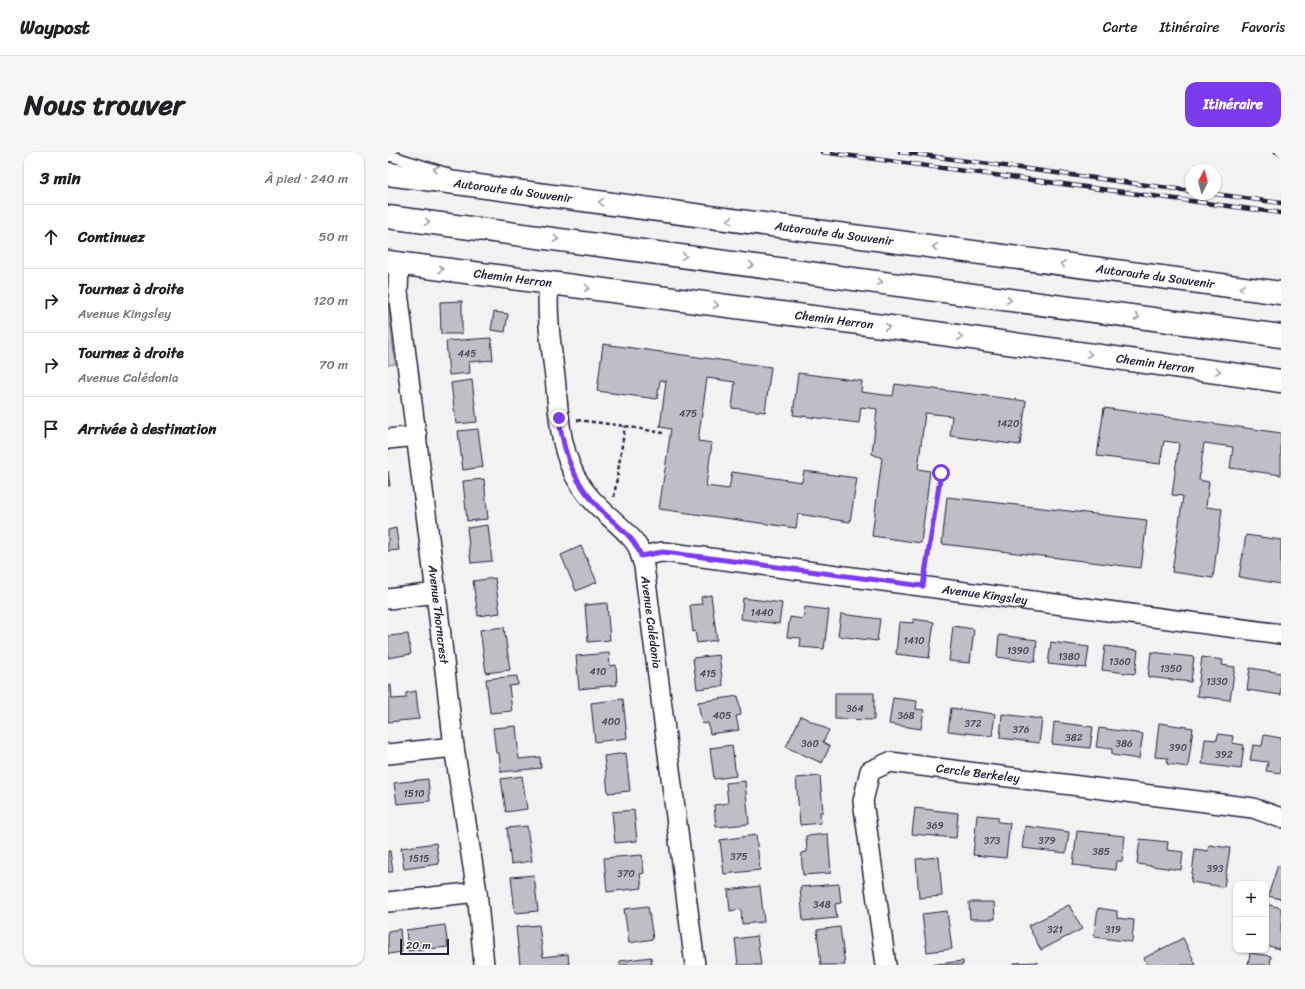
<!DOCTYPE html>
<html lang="fr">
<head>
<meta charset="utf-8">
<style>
  :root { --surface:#fff; --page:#f6f6f6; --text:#202124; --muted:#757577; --line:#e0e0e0; --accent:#7c3aed }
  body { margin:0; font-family:Sriracha,sans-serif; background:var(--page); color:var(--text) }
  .controls { position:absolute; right:12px; bottom:12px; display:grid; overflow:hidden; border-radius:8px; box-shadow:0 1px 3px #0004 }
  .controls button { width:36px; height:36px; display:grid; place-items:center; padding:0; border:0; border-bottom:1px solid var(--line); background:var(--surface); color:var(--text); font:20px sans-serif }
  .compass { position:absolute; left:797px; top:12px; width:36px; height:36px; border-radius:50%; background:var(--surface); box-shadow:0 1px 3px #0004; rotate:6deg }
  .scale { position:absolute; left:12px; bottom:10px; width:49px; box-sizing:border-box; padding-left:4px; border:2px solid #22223b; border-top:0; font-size:11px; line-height:14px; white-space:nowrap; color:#22223b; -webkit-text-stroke:3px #fff; paint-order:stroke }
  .stop { position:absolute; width:12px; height:12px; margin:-9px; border:3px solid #7c3aed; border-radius:50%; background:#fff }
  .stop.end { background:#7c3aed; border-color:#fff; box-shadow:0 1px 4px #0008 }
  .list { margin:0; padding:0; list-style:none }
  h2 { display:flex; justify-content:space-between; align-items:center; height:52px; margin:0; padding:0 16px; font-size:17px }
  h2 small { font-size:13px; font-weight:400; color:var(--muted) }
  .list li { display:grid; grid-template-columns:26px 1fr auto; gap:12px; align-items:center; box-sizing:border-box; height:64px; padding:0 16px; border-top:1px solid var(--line) }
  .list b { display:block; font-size:15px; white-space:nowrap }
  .list p { margin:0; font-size:13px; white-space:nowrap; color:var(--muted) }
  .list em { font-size:13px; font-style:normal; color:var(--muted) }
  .icon { flex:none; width:22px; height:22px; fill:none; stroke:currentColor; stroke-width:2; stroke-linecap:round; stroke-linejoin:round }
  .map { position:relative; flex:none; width:893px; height:813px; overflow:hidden; border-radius:12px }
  header { display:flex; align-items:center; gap:24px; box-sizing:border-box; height:56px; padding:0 20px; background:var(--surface); border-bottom:1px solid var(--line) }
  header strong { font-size:19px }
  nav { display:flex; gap:22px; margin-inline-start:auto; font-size:14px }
  .intro { display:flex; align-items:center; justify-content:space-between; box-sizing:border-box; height:96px; padding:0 24px }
  h1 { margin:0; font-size:28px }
  .button { padding:10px 18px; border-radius:12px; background:var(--accent); color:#fff; font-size:14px; font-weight:700 }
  main { display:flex; gap:24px; padding:0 24px }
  aside { flex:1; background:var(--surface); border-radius:12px; box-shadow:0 1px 3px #0004 }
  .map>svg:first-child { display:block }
</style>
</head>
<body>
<header>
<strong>Waypost</strong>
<nav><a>Carte</a><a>Itinéraire</a><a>Favoris</a></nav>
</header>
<div class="intro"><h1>Nous trouver</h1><a class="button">Itinéraire</a></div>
<main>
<aside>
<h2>3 min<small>À pied · 240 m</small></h2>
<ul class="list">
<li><svg class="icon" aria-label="ahead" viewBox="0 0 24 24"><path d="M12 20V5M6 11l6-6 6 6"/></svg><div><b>Continuez</b></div><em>50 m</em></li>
<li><svg class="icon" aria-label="right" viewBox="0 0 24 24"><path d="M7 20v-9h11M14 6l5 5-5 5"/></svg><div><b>Tournez à droite</b><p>Avenue Kingsley</p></div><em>120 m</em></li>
<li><svg class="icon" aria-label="right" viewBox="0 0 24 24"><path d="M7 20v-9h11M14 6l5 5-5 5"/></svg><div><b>Tournez à droite</b><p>Avenue Calédonia</p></div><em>70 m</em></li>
<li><svg class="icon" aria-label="arrive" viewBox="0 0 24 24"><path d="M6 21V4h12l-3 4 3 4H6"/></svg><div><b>Arrivée à destination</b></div></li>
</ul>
</aside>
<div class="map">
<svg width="893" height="813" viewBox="0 0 893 813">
  <rect width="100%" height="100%" fill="#f2f2f3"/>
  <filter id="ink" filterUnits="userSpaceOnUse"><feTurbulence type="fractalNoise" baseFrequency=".025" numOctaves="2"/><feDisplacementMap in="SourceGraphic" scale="8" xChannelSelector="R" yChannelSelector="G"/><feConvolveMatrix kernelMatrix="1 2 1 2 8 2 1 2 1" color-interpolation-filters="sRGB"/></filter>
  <g filter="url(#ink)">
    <polygon fill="#d3d3d8" stroke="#7a7a8a" points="0,150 7,212 0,213"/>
    <g fill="#bebec6" stroke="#22223b">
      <polygon points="74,149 74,182 53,182 52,150"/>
      <polygon points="106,160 120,162 117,180 103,178"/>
      <polygon points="103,186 105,208 81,210 82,221 61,223 58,189"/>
      <polygon points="215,192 383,215 377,260 344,256 347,230 319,226 310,289 324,291 318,334 341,337 344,320 414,330 416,319 469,326 462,370 410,362 408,376 271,357 283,277 272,275 278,229 272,228 269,247 209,239"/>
      <polygon points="410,221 474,229 473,240 505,244 507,232 638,249 632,293 562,284 564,264 537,261 530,317 542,319 533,391 484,384 494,306 484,302 489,257 473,255 471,271 405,263"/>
      <polygon points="84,228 89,270 68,272 63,231"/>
      <polygon points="716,256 893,281 893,323 842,316 845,295 816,291 811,328 821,330 818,355 834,357 825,426 784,420 795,344 784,343 791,291 776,289 772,312 709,304"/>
      <polygon points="90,277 95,315 75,318 70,279"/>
      <polygon points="0,319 2,334 0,334"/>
      <polygon points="96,327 100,367 79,369 75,329"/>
      <polygon points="559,345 759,368 753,416 554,392"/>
      <polygon points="100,373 104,409 83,411 79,376"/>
      <polygon points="8,376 11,398 0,399 0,378"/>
      <polygon points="858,383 893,388 893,432 851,425"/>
      <polygon points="193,394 209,430 188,439 173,403"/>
      <polygon points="107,426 112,461 90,464 85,429"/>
      <polygon points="323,443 329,488 309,491 307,479 305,480 302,453 314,452 313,445"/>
      <polygon points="355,446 394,451 391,472 353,467"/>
      <polygon points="219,451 222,488 200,490 197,453"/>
      <polygon points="417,455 441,458 436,497 412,495 413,486 399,485 402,465 415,467"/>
      <polygon points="453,462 492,467 489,489 450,484"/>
      <polygon points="525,467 546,470 541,506 508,502 511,470 525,471"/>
      <polygon points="565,474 586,477 582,511 561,509"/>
      <polygon points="116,475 122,518 98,521 92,478"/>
      <polygon points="20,482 23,502 0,506 0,484"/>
      <polygon points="611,483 649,488 647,510 609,505"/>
      <polygon points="663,490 701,495 698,516 660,512"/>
      <polygon points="717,494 750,498 747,522 714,518"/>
      <polygon points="763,500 806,505 803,530 760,525"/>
      <polygon points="221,501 222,514 228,513 229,533 191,537 188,504"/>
      <polygon points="331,503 335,534 309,537 305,506"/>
      <polygon points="814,505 835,508 834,513 847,515 842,548 809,544"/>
      <polygon points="862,516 893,521 893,543 859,538"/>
      <polygon points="129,524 130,533 121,534 124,559 102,561 98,527"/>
      <polygon points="3,533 4,547 18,546 18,541 28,539 31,567 0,570 0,534"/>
      <polygon points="447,541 486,541 486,568 447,567"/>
      <polygon points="350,544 353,563 348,564 351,578 322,582 320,571 314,572 310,550"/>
      <polygon points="505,546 529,549 528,557 536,558 533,577 501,572"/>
      <polygon points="235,547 239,586 207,590 203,551"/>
      <polygon points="563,556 607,562 604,584 560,579"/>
      <polygon points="614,562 654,567 651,591 612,586"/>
      <polygon points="413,564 441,578 435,590 442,594 434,611 398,595"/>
      <polygon points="666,570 705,575 702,596 664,592"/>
      <polygon points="771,571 805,576 800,615 779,612 780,606 767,605"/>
      <polygon points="128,574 131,607 152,605 153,616 113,620 111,601 108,601 105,576"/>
      <polygon points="711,576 755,582 751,607 724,603 724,597 708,595"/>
      <polygon points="830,582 845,584 844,591 856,593 853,617 814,612 817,587 829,588"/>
      <polygon points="876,583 893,586 893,621 878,619 880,610 862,608 865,593 874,594"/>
      <polygon points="344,593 348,624 326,627 322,596"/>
      <polygon points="238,601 242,639 220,641 216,604"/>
      <polygon points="134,624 139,657 118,660 113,627"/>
      <polygon points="432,624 435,660 432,660 433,671 412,673 408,626"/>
      <polygon points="40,627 42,649 9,652 6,631"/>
      <polygon points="357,629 361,672 328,675 326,653 340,651 338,631"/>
      <polygon points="527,656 570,661 568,686 524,682"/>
      <polygon points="246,658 249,689 227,691 224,660"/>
      <polygon points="589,663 610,665 610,670 622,671 618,706 585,703"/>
      <polygon points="139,674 144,709 123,712 119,676"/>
      <polygon points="637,674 681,680 678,701 634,696"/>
      <polygon points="689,679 737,684 734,709 729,709 728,718 685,713"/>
      <polygon points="440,682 443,721 415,723 413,701 419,700 418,684"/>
      <polygon points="368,683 372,718 336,722 332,688"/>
      <polygon points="752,687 780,690 779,698 795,700 793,718 749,712"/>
      <polygon points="48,691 51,712 16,717 13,696"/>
      <polygon points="821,693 842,696 836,735 803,730 807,697 820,699"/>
      <polygon points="0,699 2,699 5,720 0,720"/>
      <polygon points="254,703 256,721 252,722 254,736 219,740 216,706"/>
      <polygon points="551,705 554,744 531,746 528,707"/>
      <polygon points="890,713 893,714 893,747 880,744"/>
      <polygon points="146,723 150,759 127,761 123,725"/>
      <polygon points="451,732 453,751 447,752 449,766 415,769 412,735"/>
      <polygon points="372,734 376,770 354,772 353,757 342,759 340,738"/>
      <polygon points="581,750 606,750 607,767 582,767"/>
      <polygon points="878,752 893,756 893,789 891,797 878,793"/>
      <polygon points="681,753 694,777 653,798 640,774"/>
      <polygon points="260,754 265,787 241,791 236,757"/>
      <polygon points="710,756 729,759 729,766 746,768 744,790 706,785"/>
      <polygon points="559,759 564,797 539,800 534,762"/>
      <polygon points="57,773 60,795 20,799 18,778"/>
      <polygon points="151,773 155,805 180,802 181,813 132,813 128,775"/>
      <polygon points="452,775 457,813 433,813 429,778"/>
      <polygon points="12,777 14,800 0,802 0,779"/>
      <polygon points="369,784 373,813 350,813 347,787"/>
      <polygon points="795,786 808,813 759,813 756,806"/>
      <polygon points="862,801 883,804 882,813 860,813"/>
      <polygon points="263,805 264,813 232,813 232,809"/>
      <polygon points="575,809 575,813 541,813"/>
      <polygon points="649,810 649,813 626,813 626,811"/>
    </g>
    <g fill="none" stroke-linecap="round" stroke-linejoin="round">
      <g stroke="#22223b" stroke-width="13">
        <polyline id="service" points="0,3 58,21"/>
      </g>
      <g stroke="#22223b" stroke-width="22">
        <g id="minor">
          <path id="s1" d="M11 111 10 140 48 441 66 595 89 740 96 813"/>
          <path id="s2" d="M161 131C158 162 163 193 167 225 171 263 171 301 193 334 207 356 230 369 246 389L250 395 256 414 307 813"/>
          <polyline points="0,287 29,284"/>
          <path id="s3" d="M253 404 274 400 284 401 893 482"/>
          <polyline points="0,447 48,441"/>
          <polyline points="0,602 66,595"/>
          <polyline points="0,750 89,740"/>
          <path id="s4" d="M498 813 475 649 482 619 502 610 865 656 893 666"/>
        </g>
      </g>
      <g stroke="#22223b" stroke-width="25">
        <g id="secondary">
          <path id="s5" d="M0 110 533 179 893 229"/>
        </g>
      </g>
      <g stroke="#22223b" stroke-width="25">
        <g id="motorway">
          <path id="s6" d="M0 22 893 141"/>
          <polyline points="0,65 893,184"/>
        </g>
      </g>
      <g stroke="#22223b" stroke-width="2.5" stroke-dasharray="4 3" stroke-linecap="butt">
        <polyline points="189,268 237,274 275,281"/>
        <polyline points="226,345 237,274"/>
        <polyline points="538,418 553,321"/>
      </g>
      <use href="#service" stroke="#fff" stroke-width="10"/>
      <use href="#minor" stroke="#fff" stroke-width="19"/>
      <use href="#secondary" stroke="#fff" stroke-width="22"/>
      <use href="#motorway" stroke="#fff" stroke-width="22"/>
      <g stroke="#22223b" stroke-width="4.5">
        <g id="rail">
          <polyline points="434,0 893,61"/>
          <polyline points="512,0 803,39"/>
          <polyline points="888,0 893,1"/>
          <polyline points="827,42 893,51"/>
        </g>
      </g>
      <use href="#rail" stroke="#fff" stroke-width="3" stroke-dasharray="9" stroke-linecap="butt"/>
    </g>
    <defs><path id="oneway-chevron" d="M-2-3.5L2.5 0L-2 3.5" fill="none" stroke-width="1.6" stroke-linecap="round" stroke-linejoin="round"/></defs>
    <g stroke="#9c9ca7">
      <use href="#oneway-chevron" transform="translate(48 17) rotate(-163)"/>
      <use href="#oneway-chevron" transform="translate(213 50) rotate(-172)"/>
      <use href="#oneway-chevron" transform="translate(342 68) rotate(-172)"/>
      <use href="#oneway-chevron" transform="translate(39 70) rotate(8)"/>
      <use href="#oneway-chevron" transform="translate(168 87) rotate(8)"/>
      <use href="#oneway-chevron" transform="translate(547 95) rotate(-172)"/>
      <use href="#oneway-chevron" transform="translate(296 104) rotate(8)"/>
      <use href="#oneway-chevron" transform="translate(675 112) rotate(-172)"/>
      <use href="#oneway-chevron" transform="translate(363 113) rotate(8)"/>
      <use href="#oneway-chevron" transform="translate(53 117) rotate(7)"/>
      <use href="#oneway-chevron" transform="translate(492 130) rotate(8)"/>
      <use href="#oneway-chevron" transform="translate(199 136) rotate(7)"/>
      <use href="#oneway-chevron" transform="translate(854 136) rotate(-172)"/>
      <use href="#oneway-chevron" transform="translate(621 148) rotate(8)"/>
      <use href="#oneway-chevron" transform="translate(328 153) rotate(7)"/>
      <use href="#oneway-chevron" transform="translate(749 165) rotate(8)"/>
      <use href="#oneway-chevron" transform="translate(499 175) rotate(7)"/>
      <use href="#oneway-chevron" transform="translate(572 185) rotate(8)"/>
      <use href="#oneway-chevron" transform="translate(701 202) rotate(8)"/>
      <use href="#oneway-chevron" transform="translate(830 219) rotate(8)"/>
    </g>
  </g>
  <g fill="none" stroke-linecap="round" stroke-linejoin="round" filter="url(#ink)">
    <path stroke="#7c3aed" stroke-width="5" d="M171 266C176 305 187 333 216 361 231 375 246 385 253 404L274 400 284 401 535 434 553 321"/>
  </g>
  <g text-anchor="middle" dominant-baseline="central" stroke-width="3.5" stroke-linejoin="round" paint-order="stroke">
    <g font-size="10" fill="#49495e">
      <text x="79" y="202">445</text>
      <text x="300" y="262">475</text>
      <text x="620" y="272">1420</text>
      <text x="374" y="461">1440</text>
      <text x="526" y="489">1410</text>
      <text x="630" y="499">1390</text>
      <text x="681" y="505">1380</text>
      <text x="732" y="510">1360</text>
      <text x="783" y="517">1350</text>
      <text x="210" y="520">410</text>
      <text x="320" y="522">415</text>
      <text x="829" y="530">1330</text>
      <text x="467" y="557">364</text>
      <text x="334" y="564">405</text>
      <text x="518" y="564">368</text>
      <text x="223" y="570">400</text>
      <text x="585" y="572">372</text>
      <text x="633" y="578">376</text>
      <text x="686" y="586">382</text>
      <text x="422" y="592">360</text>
      <text x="736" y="592">386</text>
      <text x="790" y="596">390</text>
      <text x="836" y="603">392</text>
      <text x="26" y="642">1510</text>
      <text x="547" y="674">369</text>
      <text x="604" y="689">373</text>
      <text x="659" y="689">379</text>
      <text x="713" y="700">385</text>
      <text x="351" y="705">375</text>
      <text x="31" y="707">1515</text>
      <text x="827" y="717">393</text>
      <text x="238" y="722">370</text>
      <text x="434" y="753">348</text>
      <text x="667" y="778">321</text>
      <text x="725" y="778">319</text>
    </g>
    <g font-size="12" fill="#22223b" stroke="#fff">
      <text stroke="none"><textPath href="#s6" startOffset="126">Autoroute du Souvenir</textPath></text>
      <text stroke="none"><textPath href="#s6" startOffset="450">Autoroute du Souvenir</textPath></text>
      <text stroke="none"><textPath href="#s6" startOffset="774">Autoroute du Souvenir</textPath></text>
      <text stroke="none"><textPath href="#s5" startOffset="126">Chemin Herron</textPath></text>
      <text stroke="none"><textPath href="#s5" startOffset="450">Chemin Herron</textPath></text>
      <text stroke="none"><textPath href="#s5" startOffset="774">Chemin Herron</textPath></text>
      <text stroke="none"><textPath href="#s3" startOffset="347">Avenue Kingsley</textPath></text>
      <text stroke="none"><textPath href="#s1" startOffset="354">Avenue Thorncrest</textPath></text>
      <text stroke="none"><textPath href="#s2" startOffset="368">Avenue Calédonia</textPath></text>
      <text stroke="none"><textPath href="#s4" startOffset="307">Cercle Berkeley</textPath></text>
    </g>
  </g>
</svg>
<div class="controls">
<button>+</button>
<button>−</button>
</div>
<svg class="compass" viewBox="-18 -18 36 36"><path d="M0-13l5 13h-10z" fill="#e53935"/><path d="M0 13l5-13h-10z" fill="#757577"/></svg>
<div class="scale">20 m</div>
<div class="stop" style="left:553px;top:321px"></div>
<div class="stop end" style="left:171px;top:266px"></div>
</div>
</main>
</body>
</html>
